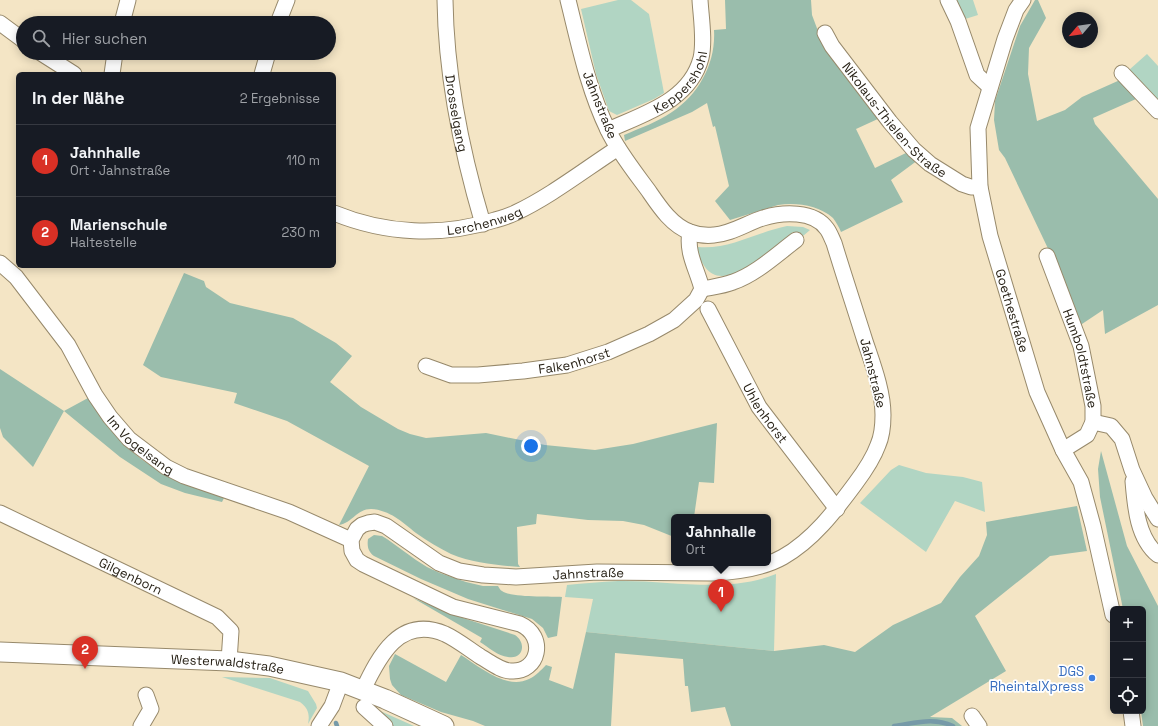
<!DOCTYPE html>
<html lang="de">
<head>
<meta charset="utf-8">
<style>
  :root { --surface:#171b24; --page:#242831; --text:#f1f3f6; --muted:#9ea1a6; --line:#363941; --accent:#d93025 }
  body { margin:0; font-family:"Space Grotesk",sans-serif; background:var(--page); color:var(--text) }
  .controls { position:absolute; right:12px; bottom:12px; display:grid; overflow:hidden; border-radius:6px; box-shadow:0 2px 10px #0003 }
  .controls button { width:36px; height:36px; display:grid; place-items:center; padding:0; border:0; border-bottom:1px solid var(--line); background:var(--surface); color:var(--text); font:20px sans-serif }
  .compass { position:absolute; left:1062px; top:12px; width:36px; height:36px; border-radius:50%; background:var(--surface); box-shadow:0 2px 10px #0003; rotate:241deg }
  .you { position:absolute; left:531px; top:446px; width:14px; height:14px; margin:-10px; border:3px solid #fff; border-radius:50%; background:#1a73e8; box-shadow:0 0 0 6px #1a73e833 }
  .badge { display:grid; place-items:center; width:26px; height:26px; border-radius:50%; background:var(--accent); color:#fff; font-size:13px; font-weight:700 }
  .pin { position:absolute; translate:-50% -33px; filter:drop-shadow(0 1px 2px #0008) }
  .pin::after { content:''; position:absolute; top:21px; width:14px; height:12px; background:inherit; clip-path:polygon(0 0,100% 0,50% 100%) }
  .popup { position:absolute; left:671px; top:514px; width:100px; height:52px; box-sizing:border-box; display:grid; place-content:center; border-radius:6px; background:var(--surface); filter:drop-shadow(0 1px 3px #0005); font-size:13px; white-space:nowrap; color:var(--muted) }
  .popup b { font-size:15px; color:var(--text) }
  .popup::after { content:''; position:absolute; left:50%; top:100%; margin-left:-8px; border:8px solid transparent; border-top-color:var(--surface) }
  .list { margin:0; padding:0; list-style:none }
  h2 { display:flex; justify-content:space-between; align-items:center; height:52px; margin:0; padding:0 16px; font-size:17px }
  h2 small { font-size:13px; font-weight:400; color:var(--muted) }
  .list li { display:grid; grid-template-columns:26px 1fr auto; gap:12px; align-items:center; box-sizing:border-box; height:72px; padding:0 16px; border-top:1px solid var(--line) }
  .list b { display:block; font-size:15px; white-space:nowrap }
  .list p { margin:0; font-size:13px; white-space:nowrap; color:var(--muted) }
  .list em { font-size:13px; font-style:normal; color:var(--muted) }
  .icon { flex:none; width:22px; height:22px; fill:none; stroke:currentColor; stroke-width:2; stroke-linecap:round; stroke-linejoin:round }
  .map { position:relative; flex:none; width:1158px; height:726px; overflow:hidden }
  .search { position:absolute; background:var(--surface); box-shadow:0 2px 10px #0003; left:16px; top:16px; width:320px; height:44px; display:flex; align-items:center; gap:10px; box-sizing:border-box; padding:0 14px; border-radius:22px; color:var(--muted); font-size:15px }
  .panel { position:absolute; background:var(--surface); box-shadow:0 2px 10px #0003; left:16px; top:72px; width:320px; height:196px; border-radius:6px }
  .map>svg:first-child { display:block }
</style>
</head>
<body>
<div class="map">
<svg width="1158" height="726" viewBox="0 0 1158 726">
  <rect width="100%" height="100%" fill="#f4e5c5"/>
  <g fill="#b1d5c3">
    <polygon points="618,0 631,0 649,14 664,93 654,99 617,115 609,111 596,74 581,9"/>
    <polygon points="954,0 973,0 978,15 962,20"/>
    <polygon points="1147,54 1158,66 1158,102 1129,70"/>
    <path d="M787 226 803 227 810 230 803 236 799 232H793C776 246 725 296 705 267 701 261 697 254 698 247 729 250 757 232 787 226Z"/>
    <polygon points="899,465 926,473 963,477 982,482 985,512 955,501 926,552 860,503 891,470"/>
    <path d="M776 574 774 651 586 632 593 599 565 597 567 585C584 583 601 582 618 581 671 580 726 594 776 574Z"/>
    <path d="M222 677 270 678 308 691 316 704 317 708 308 724C310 714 308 708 300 702Z"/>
    <polygon points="378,710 414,726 392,726"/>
  </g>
  <g fill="#9abdac">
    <path d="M725 0H811L812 15 821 39 880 118 856 129 875 168 908 152 918 160 891 180 903 202 841 232C839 227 836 222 833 218 819 205 795 202 778 205L730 220 715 201 729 186 715 126 713 127 707 103 692 112 625 141 624 135C640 128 658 122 672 112 699 94 716 63 714 30L726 29Z"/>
    <polygon points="1035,0 1038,0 1046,18 1029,48 1028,74 1037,121 1065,110 1082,97 1120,80 1136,99 1093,118 1095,124 1158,199 1158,305 1105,334 1103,310 1079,326 1053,259 1005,158 999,150 994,120 995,101 1020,26"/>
    <path d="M184 273 204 281 206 287 230 303 293 318 336 343 352 356 330 382 361 407 398 429 410 434 426 438 486 433 545 445 595 450 633 444 717 423 714 483 699 482 694 517H674V537L644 525 623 521 588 520 537 514 536 524 517 527 518 564 520 567C496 565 473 563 451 554 439 548 427 541 416 533 402 522 390 510 371 509 357 509 352 523 339 525L369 466 287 421 234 403 237 393 161 377 143 365Z"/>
    <path d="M0 369 64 411 88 398C100 413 111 431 124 444 153 473 187 485 224 498L222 502 185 493 161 484 120 457 64 411 33 467 3 437 0 428Z"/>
    <polygon points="1101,451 1127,546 1158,606 1158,726 1143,726 1141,711 1143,711 1143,609 1123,609 1100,497 1098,469"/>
    <path d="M1077 506 1087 551 1050 556 975 616 1006 671 930 717 952 718 962 726H731L725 707 691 712 688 686H685L683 659 615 653 611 726H485L473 721 441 712 401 695 392 685 390 679 389 666 395 654 446 682 461 655C480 667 506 690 529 679 536 676 541 670 546 665L552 667 549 680 573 689 586 632 774 651 824 645 855 652 893 625 941 603 960 577 979 556 987 535 986 522Z"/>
    <path d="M374 535 382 536 387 539 416 560 427 567 440 573 466 582 483 586H498C500 589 500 590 502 591 512 598 550 596 562 597L557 636 548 638 543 628 532 619 468 599 421 579 374 556C368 552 367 546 368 539Z"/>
    <path d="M413 598 460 617 515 635C527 643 523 660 508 657 498 656 488 647 480 642L482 638Z"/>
  </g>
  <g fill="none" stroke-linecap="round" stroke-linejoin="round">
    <g stroke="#769aa8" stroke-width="4.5">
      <polyline points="336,723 337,726"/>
      <path d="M894 726C916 723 933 717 953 726"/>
    </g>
    <g stroke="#97896b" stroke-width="17">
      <g id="minor">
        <path id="s1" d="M445 0C446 77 461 150 483 224"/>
        <polyline points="948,0 958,21 977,75 990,87"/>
        <path id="s2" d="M1023 0 1016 10 1005 39 978 128 980 187 990 236 1037 392 1063 450 1081 482 1093 526 1113 615"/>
        <polyline points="0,23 23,40"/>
        <polyline points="122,23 128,0"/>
        <polyline points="278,23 287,0"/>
        <path id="s3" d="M825 33 832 46 890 122 914 150 930 164 962 184 971 187H980"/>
        <polyline points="41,53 74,74"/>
        <polyline points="1122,73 1158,111"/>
        <polyline points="112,74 115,53"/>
        <polyline points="262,74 268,53"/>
        <path id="s4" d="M608 130C643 114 690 101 701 58 705 41 701 17 700 0"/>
        <path id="s5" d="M334 213C385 234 442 237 495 220 502 218 509 216 515 213 551 196 584 170 618 148"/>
        <path d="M690 232C686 253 697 269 702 289 712 287 723 286 733 282 756 274 776 255 796 240"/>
        <path id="s6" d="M1047 256 1081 346 1093 406V422L1087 435 1063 450"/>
        <path id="s7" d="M0 263 16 277 68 345 95 395 110 417 129 439 166 467 184 476 289 512 351 540"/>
        <path id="s8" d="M708 309 759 407 837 509"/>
        <path id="s9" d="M426 366 451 375H478L523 371 567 365 608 352 649 334 674 320 696 300 702 289"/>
        <polyline points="1093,422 1111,426 1122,439 1132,470 1145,498 1158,519"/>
        <path d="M1133 481C1135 505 1137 538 1158 555"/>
        <path id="s10" d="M0 513 217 617 231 631 229 661"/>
        <path id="s11" d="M363 690C379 656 400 615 445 634 458 640 470 650 481 657 490 662 501 671 511 671 539 673 547 636 520 624L453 607 363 564 357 560 352 551 351 540 357 529 362 525 368 523 375 522 386 526 439 563 459 571 483 575 516 577 597 572 712 573C736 572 762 569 783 557 813 540 835 511 855 484 864 472 873 459 878 445 882 436 883 425 883 415 883 391 873 365 865 341 855 309 844 276 834 243 832 239 830 233 827 229 814 210 782 212 763 218 747 223 731 234 714 235 706 236 698 235 690 232 671 225 659 206 648 190 634 171 618 151 608 130 588 89 579 44 568 0"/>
        <polyline points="364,707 385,726"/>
        <polyline points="1131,711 1133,726"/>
        <polyline points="972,716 979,726"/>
        <polyline points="141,726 151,709 146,695"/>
        <polyline points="319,726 332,706 341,682"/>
      </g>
    </g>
    <g stroke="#97896b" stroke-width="21">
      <g id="major">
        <path id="s12" d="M0 652 229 661 269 666 341 682 385 699 444 726"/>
      </g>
    </g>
    <use href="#minor" stroke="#fff" stroke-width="15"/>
    <use href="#major" stroke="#fff" stroke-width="19"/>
  </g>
  <circle fill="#3f7fe0" stroke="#fff" stroke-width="1.5" cx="1092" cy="678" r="4"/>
  <g text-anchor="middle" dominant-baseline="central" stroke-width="3.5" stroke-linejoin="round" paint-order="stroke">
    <g font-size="13" fill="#282217" stroke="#fff">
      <text stroke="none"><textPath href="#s4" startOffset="90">Keppershohl</textPath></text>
      <text transform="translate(600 105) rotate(68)">Jahnstraße</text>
      <text stroke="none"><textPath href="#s1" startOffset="114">Drosselgang</textPath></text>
      <text stroke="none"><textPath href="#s3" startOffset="112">Nikolaus-Thielen-Straße</textPath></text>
      <text stroke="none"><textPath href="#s5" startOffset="154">Lerchenweg</textPath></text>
      <text stroke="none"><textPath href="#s2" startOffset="323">Goethestraße</textPath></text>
      <text stroke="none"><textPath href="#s6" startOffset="108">Humboldtstraße</textPath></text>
      <text stroke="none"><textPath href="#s9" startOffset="151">Falkenhorst</textPath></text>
      <text transform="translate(873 373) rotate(76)">Jahnstraße</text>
      <text stroke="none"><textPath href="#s8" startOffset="119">Uhlenhorst</textPath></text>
      <text stroke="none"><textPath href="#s7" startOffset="232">Im Vogelsang</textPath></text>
      <text stroke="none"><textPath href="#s11" startOffset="716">Jahnstraße</textPath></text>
      <text stroke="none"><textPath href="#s10" startOffset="145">Gilgenborn</textPath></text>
      <text stroke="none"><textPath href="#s12" startOffset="228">Westerwaldstraße</textPath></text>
    </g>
    <g font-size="13" fill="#366cbe" stroke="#fff" text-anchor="end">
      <text x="1084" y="671">DGS<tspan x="1084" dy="15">RheintalXpress</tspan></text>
    </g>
  </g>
</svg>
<div class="controls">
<button>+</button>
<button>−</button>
<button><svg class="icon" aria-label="locate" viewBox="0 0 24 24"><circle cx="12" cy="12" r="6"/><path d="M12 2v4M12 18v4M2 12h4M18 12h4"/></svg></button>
</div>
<svg class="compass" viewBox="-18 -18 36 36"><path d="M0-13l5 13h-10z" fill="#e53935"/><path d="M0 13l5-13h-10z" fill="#9ea1a6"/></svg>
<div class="you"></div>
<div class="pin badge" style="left:721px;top:612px">1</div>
<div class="popup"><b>Jahnhalle</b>Ort</div>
<div class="pin badge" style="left:85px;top:669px">2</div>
<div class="search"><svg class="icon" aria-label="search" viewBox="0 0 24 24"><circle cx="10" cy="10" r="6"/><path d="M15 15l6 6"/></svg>Hier suchen</div>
<section class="panel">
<h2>In der Nähe<small>2 Ergebnisse</small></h2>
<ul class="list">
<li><span class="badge">1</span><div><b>Jahnhalle</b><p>Ort · Jahnstraße</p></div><em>110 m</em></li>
<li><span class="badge">2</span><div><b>Marienschule</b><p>Haltestelle</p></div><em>230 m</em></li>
</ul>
</section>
</div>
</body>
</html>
